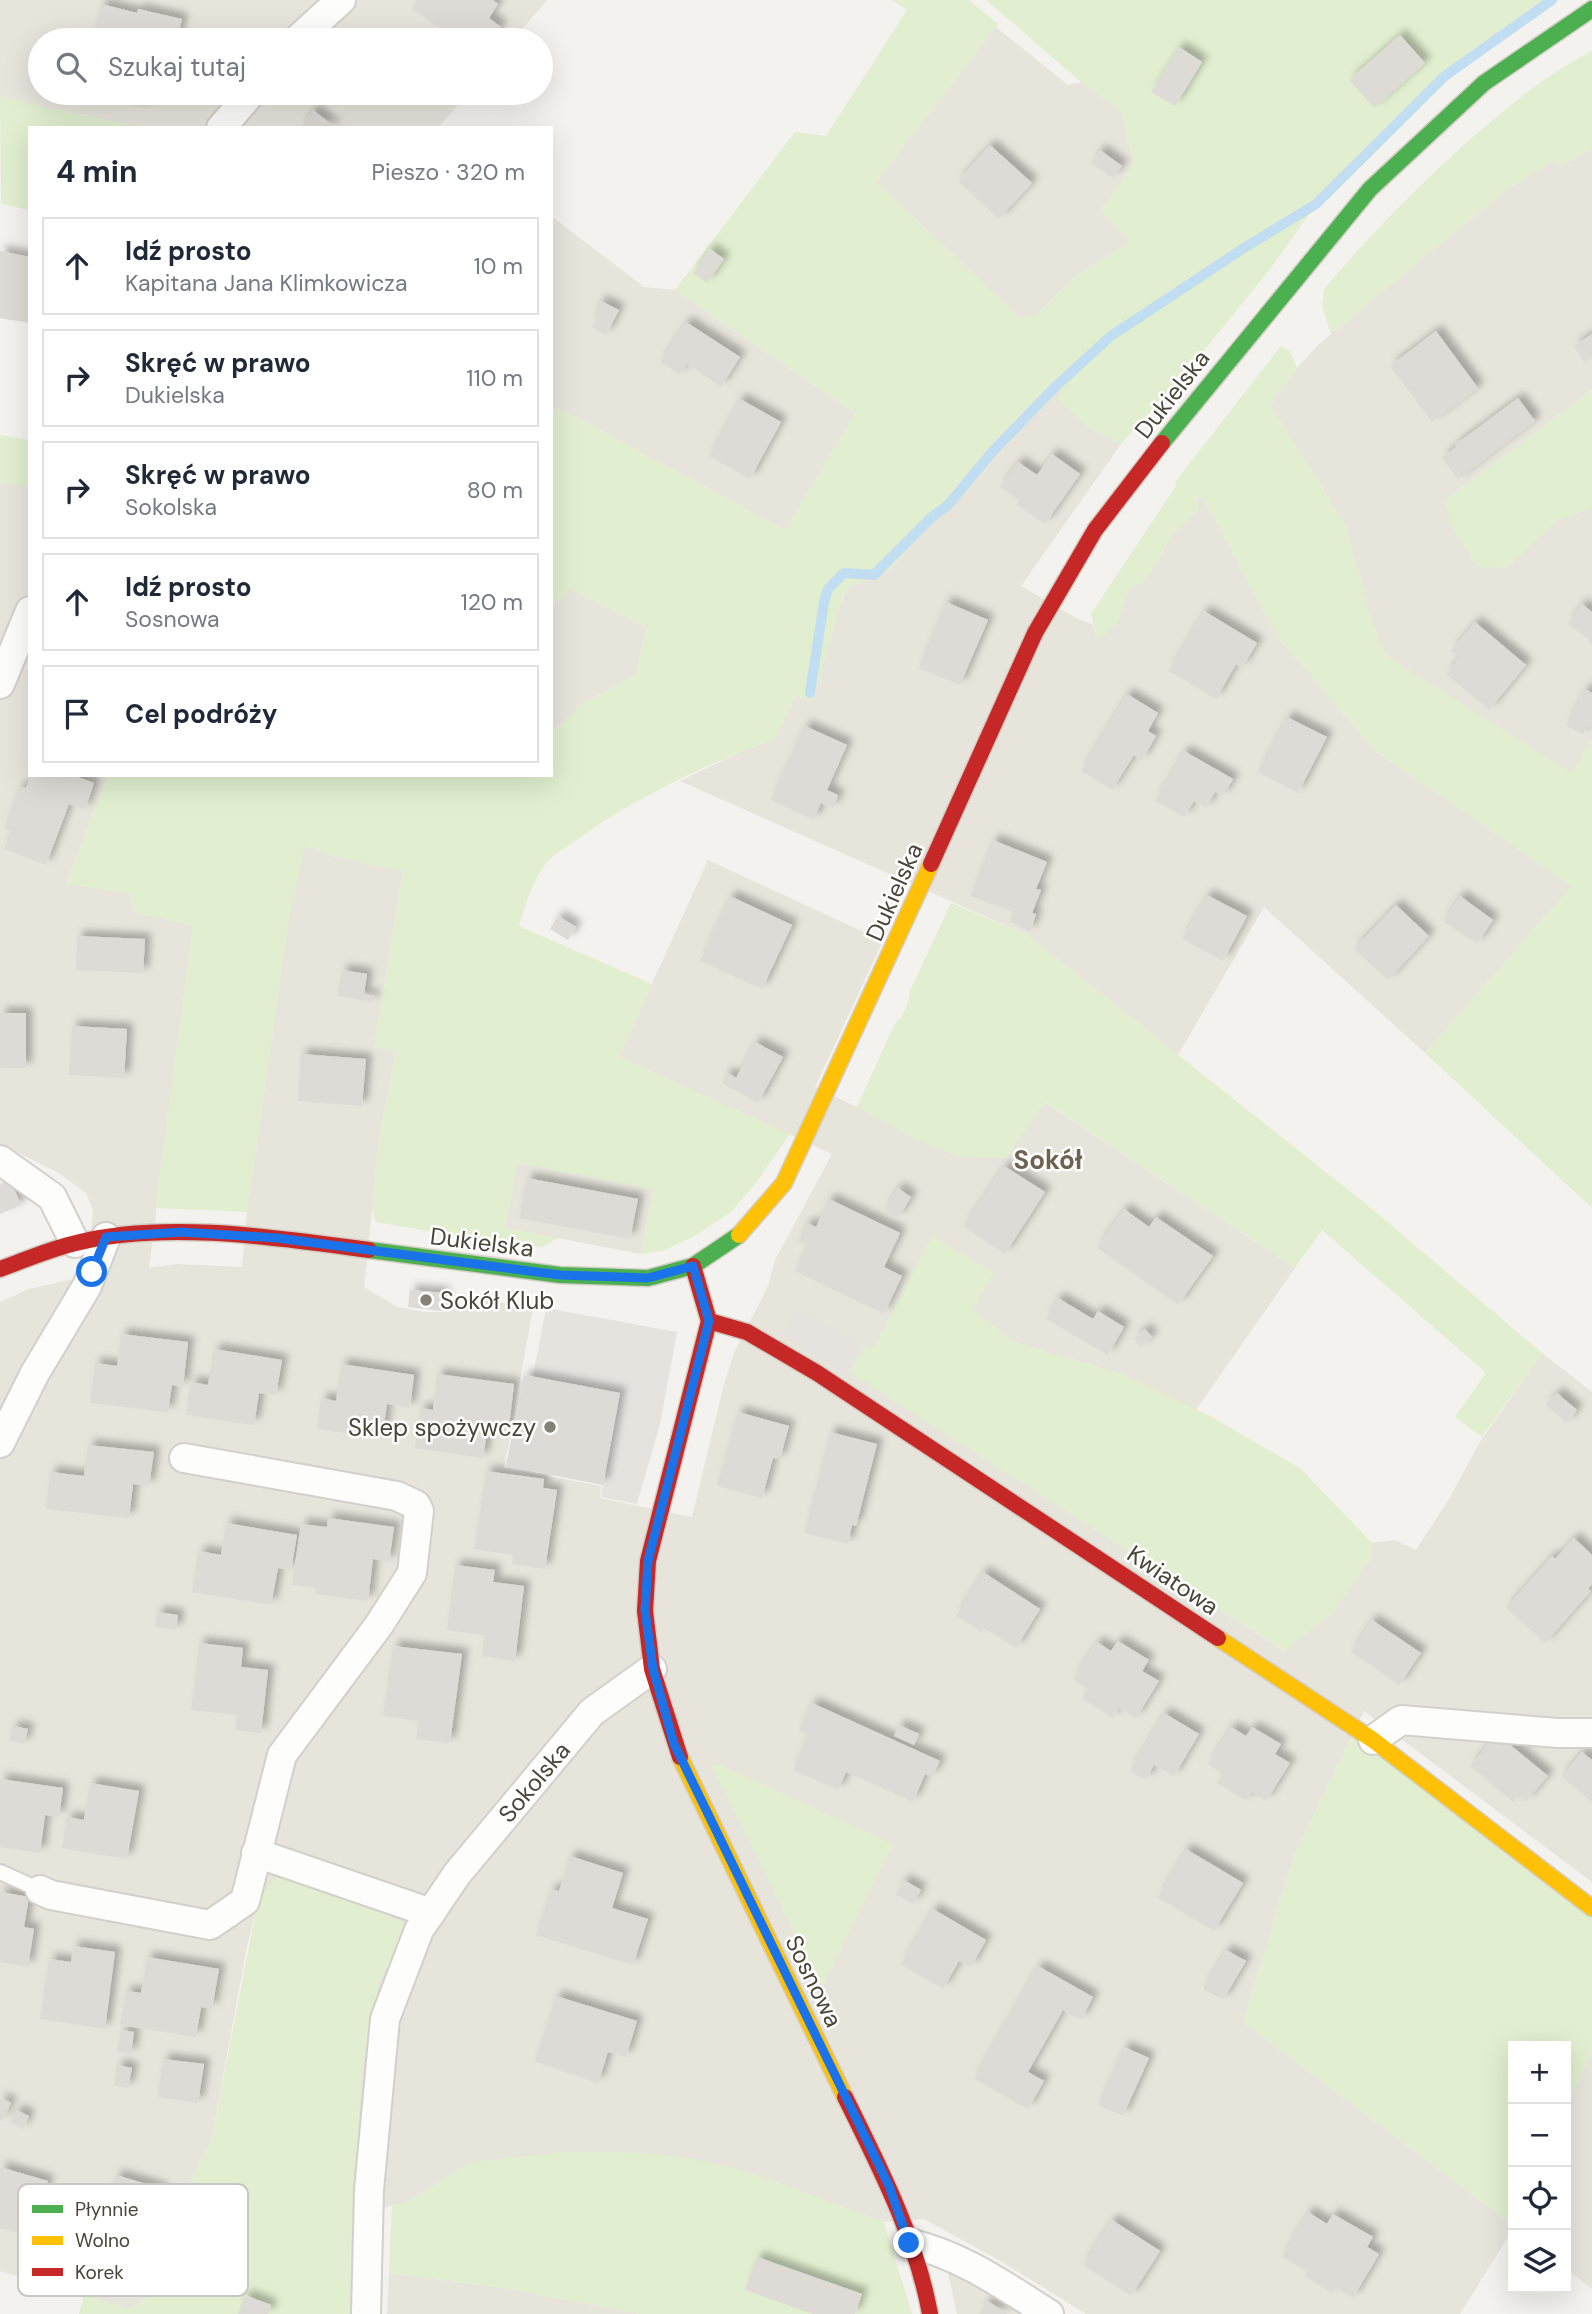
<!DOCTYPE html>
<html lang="pl">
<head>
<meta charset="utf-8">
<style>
  :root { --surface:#fff; --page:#f6f6f7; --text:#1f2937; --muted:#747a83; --line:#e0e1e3 }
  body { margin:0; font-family:"DM Sans",sans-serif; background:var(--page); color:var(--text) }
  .controls { position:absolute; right:21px; bottom:21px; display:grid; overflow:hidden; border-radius:0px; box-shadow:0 7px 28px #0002 }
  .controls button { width:63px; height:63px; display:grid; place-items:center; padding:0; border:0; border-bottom:2px solid var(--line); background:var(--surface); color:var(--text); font:35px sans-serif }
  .stop { position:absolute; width:21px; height:21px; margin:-16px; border:5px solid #1a73e8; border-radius:50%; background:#fff }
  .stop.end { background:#1a73e8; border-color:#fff; box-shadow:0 2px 7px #0008 }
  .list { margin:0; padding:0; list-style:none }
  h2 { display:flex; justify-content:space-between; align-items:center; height:91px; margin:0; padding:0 28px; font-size:30px }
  h2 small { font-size:23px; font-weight:400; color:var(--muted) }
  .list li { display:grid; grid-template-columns:46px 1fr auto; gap:21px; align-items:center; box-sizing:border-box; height:98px; margin:0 14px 14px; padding:0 14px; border:2px solid var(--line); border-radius:0px }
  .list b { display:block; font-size:26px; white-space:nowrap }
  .list p { margin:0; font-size:23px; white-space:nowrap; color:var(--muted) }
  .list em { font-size:23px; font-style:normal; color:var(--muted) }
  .icon { flex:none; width:38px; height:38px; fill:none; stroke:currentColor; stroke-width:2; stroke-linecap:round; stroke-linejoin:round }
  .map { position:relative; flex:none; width:1592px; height:2314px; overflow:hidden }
  .search { position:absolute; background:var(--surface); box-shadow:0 7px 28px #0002; left:28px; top:28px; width:525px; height:77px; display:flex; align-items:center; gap:18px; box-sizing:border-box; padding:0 24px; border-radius:38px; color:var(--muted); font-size:26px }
  .panel { position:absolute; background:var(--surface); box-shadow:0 7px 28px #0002; left:28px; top:126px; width:525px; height:651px; border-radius:0px }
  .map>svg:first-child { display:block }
</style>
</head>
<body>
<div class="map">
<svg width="1592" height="2314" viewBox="0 0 1592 2314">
  <defs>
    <filter id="shadow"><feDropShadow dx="6" dy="-6" stdDeviation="3.5" flood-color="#0004"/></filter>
  </defs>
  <rect width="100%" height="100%" fill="#f4f2ee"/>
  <g fill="#e7e4dc">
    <polygon points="0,0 547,0 513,40 40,40 40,93 468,93 438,128 144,128 0,97"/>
    <polygon points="996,27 1068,85 1081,82 1122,112 1133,163 1100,211 1131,242 1075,276 1038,314 1021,319 876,182"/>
    <polygon points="1592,148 1592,390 1444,501 1534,541 1557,521 1592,508 1592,740 1571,774 1386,656 1372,623 1345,524 1270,405 1297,368 1319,344 1507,189 1555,160 1561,166"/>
    <polygon points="551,216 644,287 675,290 855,413 785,530 566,412 551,409"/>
    <polygon points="1062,385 1086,426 1121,444 1021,586 1078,619 1092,624 1098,639 1117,623 1128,590 1145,580 1176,530 1198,510 1196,497 1203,498 1277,636 1374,750 1572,886 1425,1053 1264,907 1178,1055 1027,935 680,781 745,750 775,739 849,586 877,577 892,568 932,519 950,508 1021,425"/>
    <polygon points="0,483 30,486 30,775 108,775 66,884 129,893 134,912 193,925 149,1268 177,1264 242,1267 247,1212 289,916 304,845 333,856 403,871 374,1047 396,1050 380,1133 364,1287 397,1307 424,1312 445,1312 474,1298 533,1308 504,1468 601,1486 600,1498 692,1517 723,1388 734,1353 768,1286 775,1260 832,1154 619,1057 708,860 883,941 815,1087 857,1107 924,1143 960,1157 1006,1158 1044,1102 1295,1268 1196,1410 1125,1375 1011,1341 973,1310 872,1351 864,1346 849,1371 1284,1651 1331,1614 1371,1558 1372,1543 1395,1540 1416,1550 1449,1499 1480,1442 1542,1353 1592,1392 1592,1882 1364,1711 1293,1858 1243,2022 1513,2225 1513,2229 1460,2314 1086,2314 1004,2263 924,2219 884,2222 748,2174 472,2162 405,2203 353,2215 361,2073 378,1984 410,1926 260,1895 247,1946 211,2142 195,2171 153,2293 130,2309 0,2271 0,1302 29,1289 87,1276 93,1210 86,1193 59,1173 0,1144"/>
    <polygon points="570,589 646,627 636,675 585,702 551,733 551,602 561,599"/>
    <polygon points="517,1163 653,1189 641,1254 505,1228"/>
    <polygon points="1592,2049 1592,2289 1566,2268 1566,2110"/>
    <polygon points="945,2259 1038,2314 957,2314"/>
    <polygon points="389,2273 509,2289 640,2314 387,2314"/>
  </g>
  <g fill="#e1eecf">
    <path d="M892 0H969L998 24 876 182 1021 319 1038 314 1075 276 1131 242 1100 211 1133 163 1121 112 1081 82 986 0H1552L1445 76 1316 204 1274 264 1190 368 1121 444 1086 426 1058 400 1061 387 1021 425 950 508 932 520 892 568 877 577 849 586 842 599 813 702 796 695 775 739C709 763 640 795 582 836 573 843 560 850 551 858 534 875 526 903 519 926L652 984 619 1057 790 1134 755 1184 732 1211 695 1236 662 1251 641 1254 653 1189 517 1163 505 1228 558 1238 542 1247 514 1246 376 1222 372 1210 380 1133 396 1050 374 1047 403 871 333 856 305 845 289 919 247 1212 155 1208 193 926 134 912 129 893 66 884 108 775H551V733L585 702 636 675 646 627 570 589 561 599 551 602V409L566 412 785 530 855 413 675 290 795 132 826 136 907 10Z"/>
    <path d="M1592 50V148L1560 166 1555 160 1507 189 1331 334 1322 306 1324 289C1386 216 1454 149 1529 91 1548 76 1571 63 1592 50Z"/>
    <polygon points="0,97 144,128 30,128 30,210 1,204"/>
    <polygon points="1281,346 1290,351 1297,368 1270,405 1345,524 1372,621 1386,656 1571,773 1592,740 1592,1208 1425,1053 1571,886 1374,750 1277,636 1203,498 1196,498 1198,510 1176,530 1145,580 1128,590 1117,623 1098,640 1091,614 1176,486 1175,482"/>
    <polygon points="1592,390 1592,508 1557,521 1507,568 1477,567 1452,528 1444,501"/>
    <polygon points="0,435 30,440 30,486 0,483"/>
    <path d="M951 903 1027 935 1366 1204 1542 1353 1482 1437 1455 1417 1485 1374 1484 1371 1322 1230 1295 1268 1045 1102 1006 1158 960 1157 924 1143 857 1107 894 1025C905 1014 908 1006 910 991Z"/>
    <polygon points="932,1236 994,1273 973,1310 1011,1341 1125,1375 1210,1416 1301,1469 1372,1543 1371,1558 1331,1614 1285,1651 849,1372 864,1346 872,1350"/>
    <polygon points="1354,1732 1592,1912 1592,2049 1566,2110 1566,2046 1513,2046 1513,2225 1243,2022 1293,1858"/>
    <polygon points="711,1764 720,1765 893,1844 824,1984 819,1983"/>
    <polygon points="291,1872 410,1926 378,1984 361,2073 353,2214 365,2211 356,2314 79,2314 84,2295 130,2309 153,2293 195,2171 211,2142 259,1895 279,1875"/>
    <path d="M564 2152C605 2152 646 2151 686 2158 751 2168 822 2200 884 2222L912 2314H640L509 2289 389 2273 392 2205 405 2203 471 2162Z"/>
  </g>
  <g fill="#e6e3df">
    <polygon points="546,1308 677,1332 660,1424 637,1504 601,1497 619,1394 533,1376"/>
    <polygon points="798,1308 863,1348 847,1375 781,1335"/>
  </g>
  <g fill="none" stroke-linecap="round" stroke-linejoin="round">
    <polyline stroke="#c0ddf1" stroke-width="10" points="810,693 824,602 828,589 844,573 874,575 932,517 948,505 993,451 1055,387 1111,336 1244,248 1316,204 1445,76 1552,0"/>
  </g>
  <g fill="#dedbd6" filter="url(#shadow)">
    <polygon points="418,0 493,0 498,4 489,18 501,27 492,40 458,40 412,9"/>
    <polygon points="101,4 137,13 138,9 182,19 177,40 92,40"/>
    <polygon points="1400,35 1425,63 1374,108 1349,80"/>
    <polygon points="1179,47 1202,62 1175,106 1151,92"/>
    <polygon points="100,93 151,93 147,109 114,101 116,98"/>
    <polygon points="313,110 336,128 300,128"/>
    <polygon points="990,145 1032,183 999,219 958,181"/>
    <polygon points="1100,150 1122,166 1113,178 1091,163"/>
    <polygon points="710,249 724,259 707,283 693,273"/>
    <polygon points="0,251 30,257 30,323 0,318"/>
    <polygon points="601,301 619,310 606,335 592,327 598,317 593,315"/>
    <polygon points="686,322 740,357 721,387 687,364 680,374 660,362"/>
    <polygon points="1436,331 1478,388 1432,422 1390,366"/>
    <polygon points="1592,334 1592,356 1584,362 1574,346"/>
    <polygon points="1518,398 1535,421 1458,479 1442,458 1456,447 1455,445"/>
    <polygon points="740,399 781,422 750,479 709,456"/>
    <polygon points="1052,454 1080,474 1045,524 1016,504 1019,500 1000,487 1018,462 1037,475"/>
    <polygon points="946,602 988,620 960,685 919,668"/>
    <polygon points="1582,604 1592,612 1592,644 1588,642 1590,640 1568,624"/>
    <polygon points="1204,611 1257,643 1242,668 1236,664 1216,699 1169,671"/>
    <polygon points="1475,622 1526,665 1489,710 1446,674 1459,658 1451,651"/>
    <polygon points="1585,689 1592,693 1592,729 1587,726 1583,735 1566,725"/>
    <polygon points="1127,694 1158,713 1148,731 1156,736 1142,760 1134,755 1112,790 1081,771"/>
    <polygon points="1287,717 1327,737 1298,793 1258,772"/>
    <polygon points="805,726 847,745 827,790 838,795 833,808 821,803 814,820 771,800"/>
    <polygon points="1184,751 1233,779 1223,796 1215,792 1206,808 1194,801 1184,817 1155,801"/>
    <polygon points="31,775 72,775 94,783 85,810 69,804 46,865 4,849 11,831 4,829 20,786 26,788"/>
    <polygon points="993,840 1047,862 1036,889 1041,890 1032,913 1036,914 1030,932 1010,921 1013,912 971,896"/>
    <polygon points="1207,895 1247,916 1223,961 1182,939"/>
    <polygon points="730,896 792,925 762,989 700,961"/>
    <polygon points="1460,896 1493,920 1477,944 1443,921"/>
    <polygon points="1396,905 1429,936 1388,980 1354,949"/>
    <polygon points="558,916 576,927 568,940 550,929"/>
    <polygon points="77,936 145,939 143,973 76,970"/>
    <polygon points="342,970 367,974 364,994 374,996 373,1002 337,996"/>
    <rect x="0" y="1013" width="26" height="55"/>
    <polygon points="72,1026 127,1029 124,1078 69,1075"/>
    <polygon points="755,1042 783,1057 758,1103 722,1083 727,1073 736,1078"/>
    <polygon points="301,1054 366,1059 362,1106 298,1101"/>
    <polygon points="1004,1166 1045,1192 1005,1254 964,1227"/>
    <polygon points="527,1178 638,1199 630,1239 519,1218"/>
    <polygon points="10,1180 21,1205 0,1214 0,1184"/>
    <polygon points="898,1188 911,1197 898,1218 884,1209"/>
    <polygon points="829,1199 900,1233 884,1267 902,1276 884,1314 795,1271 808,1246 798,1241 807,1223 816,1227"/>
    <polygon points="1124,1209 1149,1227 1156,1217 1213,1256 1178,1305 1097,1248"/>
    <polygon points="410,1290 444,1293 442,1311 408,1307"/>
    <polygon points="1058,1298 1093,1319 1098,1311 1124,1327 1108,1355 1046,1319"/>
    <polygon points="1145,1329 1152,1337 1140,1347 1134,1339"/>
    <polygon points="121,1334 188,1342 183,1387 172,1385 168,1412 90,1403 95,1363 117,1366"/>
    <polygon points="214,1349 282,1360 276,1395 259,1393 254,1425 186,1415 191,1382 208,1385"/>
    <polygon points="341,1364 414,1375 410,1408 387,1404 382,1438 317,1429 321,1398 336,1401"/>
    <polygon points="437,1374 514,1384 508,1435 487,1432 483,1458 415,1448 420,1408 433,1410"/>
    <polygon points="524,1375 620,1393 603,1485 506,1466"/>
    <polygon points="1557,1393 1577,1410 1567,1423 1546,1405"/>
    <polygon points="738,1412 789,1426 780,1459 773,1458 762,1498 717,1486"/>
    <polygon points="830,1432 877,1444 856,1526 852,1525 848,1544 804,1533"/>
    <polygon points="88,1445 154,1452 149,1486 133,1484 129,1518 46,1509 50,1472 84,1476"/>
    <polygon points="486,1471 544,1479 543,1488 557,1490 545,1569 512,1564 513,1555 474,1549"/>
    <polygon points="328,1518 394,1527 389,1562 373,1559 368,1601 315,1594 316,1588 292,1585 301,1524 327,1527"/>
    <polygon points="226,1523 297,1535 291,1570 278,1568 271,1605 192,1592 199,1551 221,1555"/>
    <polygon points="1574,1538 1592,1555 1592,1584 1588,1589 1591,1591 1545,1643 1506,1608 1552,1556 1555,1559"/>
    <polygon points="455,1565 495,1570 493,1582 524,1586 515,1661 482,1656 484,1635 447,1630"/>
    <polygon points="983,1572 1040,1609 1016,1648 984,1628 981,1632 956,1616"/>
    <polygon points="157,1612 178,1615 176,1630 155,1627"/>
    <polygon points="1372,1620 1421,1653 1399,1685 1351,1652"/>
    <polygon points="1118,1641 1149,1660 1142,1671 1159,1681 1136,1718 1119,1708 1113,1718 1082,1699 1088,1689 1073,1680 1097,1642 1111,1651"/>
    <polygon points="199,1643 243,1648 241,1667 268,1670 261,1733 235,1730 237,1715 191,1710"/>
    <polygon points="393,1646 462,1654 450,1743 416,1739 419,1721 383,1716"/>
    <polygon points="812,1703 940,1761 932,1777 925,1774 913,1802 846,1772 838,1790 793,1770 809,1735 799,1731"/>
    <polygon points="1164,1713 1199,1734 1174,1776 1154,1765 1146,1780 1130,1771"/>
    <polygon points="899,1725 919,1734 914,1745 894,1736"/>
    <polygon points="13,1726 28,1729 24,1744 9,1741"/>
    <polygon points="1231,1727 1246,1736 1252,1727 1281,1744 1275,1754 1290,1763 1266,1801 1252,1792 1246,1801 1217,1783 1223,1774 1208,1764"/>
    <polygon points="1497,1734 1548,1776 1526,1801 1519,1795 1513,1802 1470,1766"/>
    <polygon points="1582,1752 1592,1760 1592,1802 1561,1776"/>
    <polygon points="0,1779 63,1788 59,1817 45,1815 40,1853 0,1847"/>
    <polygon points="90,1783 139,1791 127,1859 62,1848 67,1817 84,1820"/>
    <polygon points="1186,1849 1243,1883 1214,1931 1158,1898"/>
    <polygon points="570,1856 623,1873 612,1908 648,1919 633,1965 536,1935 551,1889 559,1891"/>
    <polygon points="904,1880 921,1890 913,1904 896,1894"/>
    <polygon points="0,1892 29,1897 24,1927 34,1929 28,1967 0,1962"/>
    <polygon points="933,1909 986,1940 971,1967 959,1961 943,1989 901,1965"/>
    <polygon points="73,1946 115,1952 105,2029 40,2019 49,1959 71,1962"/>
    <polygon points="1226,1950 1246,1961 1223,2000 1203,1989"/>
    <polygon points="147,1957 219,1969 212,2009 201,2007 196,2037 120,2025 126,1991 141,1993"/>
    <polygon points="1038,1966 1093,1997 1081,2020 1063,2010 1028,2072 1044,2081 1028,2109 974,2079"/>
    <polygon points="556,1996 637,2021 626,2057 608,2052 598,2083 535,2062"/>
    <polygon points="121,2030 134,2032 131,2054 117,2052"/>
    <polygon points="1124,2047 1149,2058 1123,2116 1098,2105"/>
    <polygon points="163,2059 204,2064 198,2103 157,2097"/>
    <polygon points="117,2065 132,2068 128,2088 114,2086"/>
    <polygon points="0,2098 11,2103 2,2121 0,2120"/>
    <polygon points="17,2110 29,2116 23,2129 10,2123"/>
    <polygon points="0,2167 48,2181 40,2205 47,2207 50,2199 80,2208 70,2244 39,2235 38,2239 0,2228"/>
    <polygon points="116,2175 163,2189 154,2219 163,2222 148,2270 76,2248 90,2201 107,2206"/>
    <polygon points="1308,2212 1327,2224 1333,2214 1373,2237 1367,2247 1379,2254 1353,2298 1336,2288 1332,2293 1304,2276 1307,2271 1282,2257"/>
    <polygon points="1112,2220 1160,2251 1131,2296 1083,2265"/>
    <polygon points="757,2257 862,2294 855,2314 813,2314 745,2290"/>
    <polygon points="245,2295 271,2305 268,2314 238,2314"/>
    <polygon points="987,2301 1008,2314 979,2314"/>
  </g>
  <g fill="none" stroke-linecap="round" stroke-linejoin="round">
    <g stroke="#d2d0cb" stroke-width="18">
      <polyline id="lane" points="0,1872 40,1890"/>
    </g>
    <g stroke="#d2d0cb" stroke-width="32">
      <g id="street">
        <polyline points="297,40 341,0"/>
        <polyline points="221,128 251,93"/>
        <polyline points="0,684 30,611"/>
        <polyline points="0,1160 52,1197 75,1243"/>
        <polyline points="0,1443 35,1373 87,1286 106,1237"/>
        <polyline points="1373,1740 1401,1720 1558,1733 1592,1733"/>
        <polyline points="256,1853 431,1913"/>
        <polyline points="40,1890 51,1895 210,1925 245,1901 282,1755 379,1625 412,1573 419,1511 416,1505 397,1496 184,1458"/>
        <path d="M909 2243C963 2256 1003 2285 1049 2314"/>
        <polyline points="366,2314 369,2190 385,2019 419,1930 457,1874 592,1712 652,1669"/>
      </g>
    </g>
    <g stroke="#d3cfc5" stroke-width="19">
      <g id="fast">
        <polyline points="1162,443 1370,189 1484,83 1592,9"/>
        <polyline points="369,1250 560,1275 648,1278 693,1266 739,1235"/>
      </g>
    </g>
    <g stroke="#d3cfc5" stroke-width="19">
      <g id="slow">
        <polyline points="739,1235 784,1183 931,864"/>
        <polyline points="1218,1638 1373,1740 1592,1908"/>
        <polyline points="680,1757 845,2097"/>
      </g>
    </g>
    <g stroke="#d3cfc5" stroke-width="19">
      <g id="jam">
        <polyline points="931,864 1035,633 1095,530 1162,443"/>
        <path d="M0 1269C25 1260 50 1249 76 1243 165 1220 279 1238 369 1250"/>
        <polyline points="709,1321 747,1332 817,1373 1218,1638"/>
        <polyline points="680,1757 652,1669 645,1611 648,1561 709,1321 693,1266"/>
        <path d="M845 2097C879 2166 916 2237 930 2314"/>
      </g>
    </g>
    <use href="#lane" stroke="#fdfdfc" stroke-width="14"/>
    <use href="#street" stroke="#fdfdfc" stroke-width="28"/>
    <use href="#fast" stroke="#4caf50" stroke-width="16"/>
    <use href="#slow" stroke="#ffc107" stroke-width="16"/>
    <use href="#jam" stroke="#c62828" stroke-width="16"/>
  </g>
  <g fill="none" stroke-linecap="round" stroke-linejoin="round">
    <polyline stroke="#1a73e8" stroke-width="9" points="92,1272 106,1237 181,1232 277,1238 560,1275 648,1278 693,1266 709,1321 648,1561 645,1611 653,1669 674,1744 889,2186 909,2243"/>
  </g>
  <g fill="#868178" stroke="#fff" stroke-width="2.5">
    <circle cx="426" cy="1300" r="7"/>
    <circle cx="550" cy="1427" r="7"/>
  </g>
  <g text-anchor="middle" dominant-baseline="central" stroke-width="5" stroke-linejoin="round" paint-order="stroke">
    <g font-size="24" fill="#4b4439" stroke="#fff">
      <text transform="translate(1172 394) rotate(-52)">Dukielska</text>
      <text transform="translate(894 892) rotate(-66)">Dukielska</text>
      <text transform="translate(482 1242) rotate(7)">Dukielska</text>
      <text transform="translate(1173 1580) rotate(34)">Kwiatowa</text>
      <text transform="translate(534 1782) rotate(-50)">Sokolska</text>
      <text transform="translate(814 1981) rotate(64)">Sosnowa</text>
    </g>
    <g font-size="24" fill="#4b4439" stroke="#fff" text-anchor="start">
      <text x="440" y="1300">Sokół Klub</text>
      <text x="536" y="1427" text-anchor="end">Sklep spożywczy</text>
    </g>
    <g font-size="26" font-weight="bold" fill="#6e6250" stroke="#fff">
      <text x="1048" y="1160">Sokół</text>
    </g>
  </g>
  <rect x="18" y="2184" width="230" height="112" rx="10" fill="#fff" stroke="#c9c7c4" stroke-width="2"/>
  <rect x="32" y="2205" width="31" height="8" fill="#4caf50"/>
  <rect x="32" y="2236" width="31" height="9" fill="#ffc107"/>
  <rect x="32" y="2268" width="31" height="8" fill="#c62828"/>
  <g font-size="19" fill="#4b4439">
    <text x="75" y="2216">Płynnie</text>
    <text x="75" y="2247">Wolno</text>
    <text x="75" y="2279">Korek</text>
  </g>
</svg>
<div class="controls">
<button>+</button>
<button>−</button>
<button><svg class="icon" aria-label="locate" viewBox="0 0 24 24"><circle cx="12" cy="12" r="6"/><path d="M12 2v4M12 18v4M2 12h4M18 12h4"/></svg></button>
<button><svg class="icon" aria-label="layers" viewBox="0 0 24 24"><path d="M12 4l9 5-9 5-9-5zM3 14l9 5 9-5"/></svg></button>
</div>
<div class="stop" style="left:92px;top:1272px"></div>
<div class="stop end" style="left:909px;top:2243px"></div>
<div class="search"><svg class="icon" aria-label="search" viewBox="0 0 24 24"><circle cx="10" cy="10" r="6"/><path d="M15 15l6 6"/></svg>Szukaj tutaj</div>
<section class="panel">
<h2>4 min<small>Pieszo · 320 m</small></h2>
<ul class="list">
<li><svg class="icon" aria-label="ahead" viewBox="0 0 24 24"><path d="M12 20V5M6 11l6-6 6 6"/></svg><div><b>Idź prosto</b><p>Kapitana Jana Klimkowicza</p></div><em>10 m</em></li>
<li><svg class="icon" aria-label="right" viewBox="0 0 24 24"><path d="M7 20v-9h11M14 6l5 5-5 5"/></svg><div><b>Skręć w prawo</b><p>Dukielska</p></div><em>110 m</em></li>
<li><svg class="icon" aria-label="right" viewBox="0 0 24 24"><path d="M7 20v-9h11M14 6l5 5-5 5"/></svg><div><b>Skręć w prawo</b><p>Sokolska</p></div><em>80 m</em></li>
<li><svg class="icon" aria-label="ahead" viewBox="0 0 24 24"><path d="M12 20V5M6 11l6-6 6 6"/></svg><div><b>Idź prosto</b><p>Sosnowa</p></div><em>120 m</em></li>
<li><svg class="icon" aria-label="arrive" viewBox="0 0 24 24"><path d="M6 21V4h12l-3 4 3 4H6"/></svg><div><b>Cel podróży</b></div></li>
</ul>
</section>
</div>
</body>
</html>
